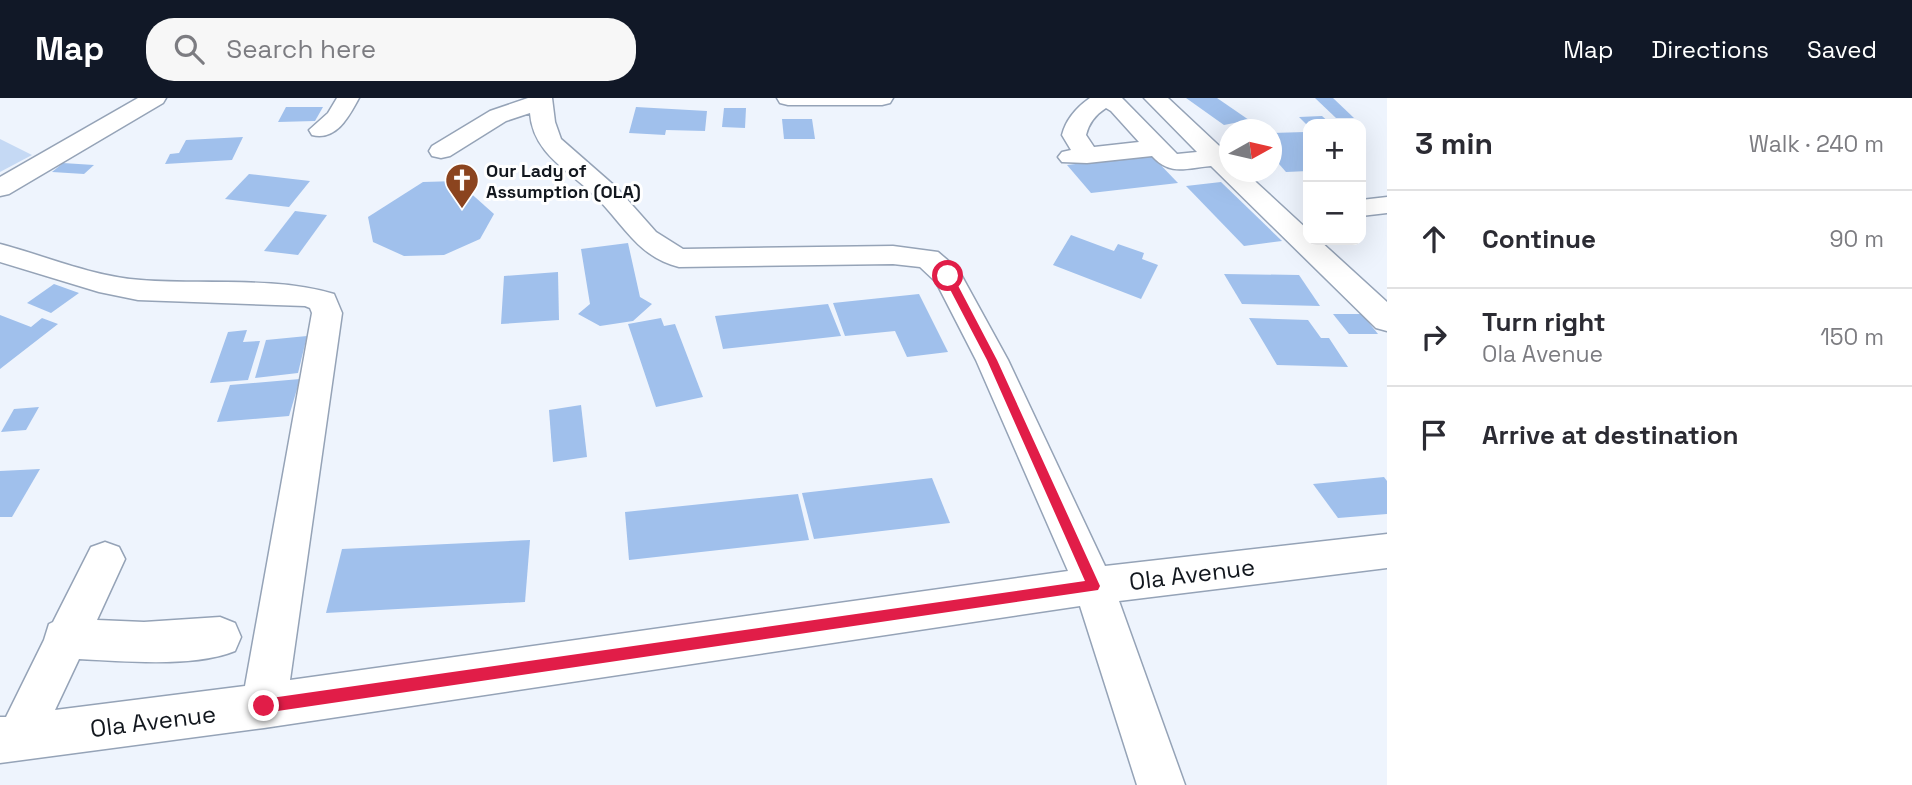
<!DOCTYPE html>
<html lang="en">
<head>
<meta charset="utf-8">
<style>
  :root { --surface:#fff; --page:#f7f7f7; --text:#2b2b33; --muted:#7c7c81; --line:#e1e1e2; --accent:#111827 }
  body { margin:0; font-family:"Space Grotesk",sans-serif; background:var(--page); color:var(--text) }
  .controls { position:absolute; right:21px; top:21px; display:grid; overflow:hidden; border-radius:14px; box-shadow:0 7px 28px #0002 }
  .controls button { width:63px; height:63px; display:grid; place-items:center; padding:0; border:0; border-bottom:2px solid var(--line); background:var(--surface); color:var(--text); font:35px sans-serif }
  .compass { position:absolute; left:1219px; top:21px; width:63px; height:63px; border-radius:50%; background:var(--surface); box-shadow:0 7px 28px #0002; rotate:82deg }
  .stop { position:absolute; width:21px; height:21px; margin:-16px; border:5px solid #e11d48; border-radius:50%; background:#fff }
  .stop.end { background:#e11d48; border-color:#fff; box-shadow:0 2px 7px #0008 }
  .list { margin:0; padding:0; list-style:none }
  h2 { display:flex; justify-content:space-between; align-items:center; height:91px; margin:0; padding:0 28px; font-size:30px }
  h2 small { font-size:23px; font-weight:400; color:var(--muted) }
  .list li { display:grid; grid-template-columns:46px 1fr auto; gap:21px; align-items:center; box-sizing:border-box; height:98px; padding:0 28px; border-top:2px solid var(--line) }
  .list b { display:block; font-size:26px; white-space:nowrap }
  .list p { margin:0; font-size:23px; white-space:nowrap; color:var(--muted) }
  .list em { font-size:23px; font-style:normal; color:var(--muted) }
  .icon { flex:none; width:38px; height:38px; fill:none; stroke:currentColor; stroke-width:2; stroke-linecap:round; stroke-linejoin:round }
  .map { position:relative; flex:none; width:1387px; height:687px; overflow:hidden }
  header { display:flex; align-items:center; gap:42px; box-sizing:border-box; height:98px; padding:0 35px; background:var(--accent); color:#fff }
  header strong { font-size:33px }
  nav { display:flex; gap:38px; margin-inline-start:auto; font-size:24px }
  .search { width:490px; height:63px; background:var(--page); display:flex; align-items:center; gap:18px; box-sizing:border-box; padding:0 24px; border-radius:28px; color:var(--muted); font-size:26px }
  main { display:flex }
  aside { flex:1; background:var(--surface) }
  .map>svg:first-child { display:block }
</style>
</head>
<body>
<header>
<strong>Map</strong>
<div class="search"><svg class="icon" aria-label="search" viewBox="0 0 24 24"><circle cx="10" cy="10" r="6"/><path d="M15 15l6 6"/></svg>Search here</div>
<nav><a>Map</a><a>Directions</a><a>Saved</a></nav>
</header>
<main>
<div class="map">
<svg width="1387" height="687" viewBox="0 0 1387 687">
  <rect width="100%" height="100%" fill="#eef4fd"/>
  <polygon fill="#c5d9f4" points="0,41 32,57 0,74"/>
  <g fill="#a0c0ec">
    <polygon points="1186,0 1217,0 1249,22 1224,27"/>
    <polygon points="1315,0 1333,0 1354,20 1336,20"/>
    <polygon points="286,9 323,9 315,23 278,24"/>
    <polygon points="636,9 707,13 705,33 666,32 665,37 629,35"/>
    <polygon points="724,10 746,10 745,30 722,29"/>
    <polygon points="1322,18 1331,26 1308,28 1299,19"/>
    <polygon points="782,21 812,21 815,41 784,41"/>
    <polygon points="1305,34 1308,38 1308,73 1286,74 1272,58 1272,35"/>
    <polygon points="243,39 232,62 165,66 170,56 179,55 186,42"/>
    <polygon points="1151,57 1178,85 1091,95 1067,67"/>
    <polygon points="63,65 94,67 84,76 52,74"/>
    <polygon points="249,76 310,83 289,109 225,101"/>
    <polygon points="457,83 494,116 480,141 444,157 404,158 373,144 368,119 423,84"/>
    <polygon points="1221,84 1282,143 1244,148 1186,88"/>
    <polygon points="295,113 327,117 298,157 264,153"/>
    <polygon points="1071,137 1114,153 1118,146 1144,155 1142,161 1158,167 1141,201 1053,167"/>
    <polygon points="628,145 640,199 652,206 633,223 600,228 578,216 590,206 581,151"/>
    <polygon points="558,174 559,222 501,226 504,178"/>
    <polygon points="1224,176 1299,177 1320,208 1242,206"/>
    <polygon points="54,186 79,195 51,215 27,205"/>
    <polygon points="919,196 948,254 907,259 895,233 845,238 833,205"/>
    <polygon points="828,206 841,238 723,251 715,218"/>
    <polygon points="1333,216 1362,216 1378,236 1349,236"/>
    <polygon points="0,217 31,229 42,220 58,226 0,271"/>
    <polygon points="661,220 664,228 675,226 703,299 656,309 628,226"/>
    <polygon points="1249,220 1308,222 1321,240 1329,240 1348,269 1277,267"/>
    <polygon points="247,232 243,244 260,243 248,282 210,285 228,234"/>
    <polygon points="307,238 298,275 255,280 266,242"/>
    <polygon points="300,281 289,318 217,324 230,287"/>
    <polygon points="581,307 587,359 553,364 549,312"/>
    <polygon points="39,309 26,332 1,334 14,311"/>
    <polygon points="40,371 12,419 0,419 0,373"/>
    <polygon points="1384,379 1387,383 1387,416 1338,420 1313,386"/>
    <polygon points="932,380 950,425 814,441 802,395"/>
    <polygon points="798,396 809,442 629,462 625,414"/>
    <polygon points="530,442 525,504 326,515 342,451"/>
  </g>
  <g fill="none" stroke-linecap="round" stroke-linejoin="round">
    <g stroke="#95a3b7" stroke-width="3">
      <g id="minor">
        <polygon points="138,0 166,0 163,5 9,96 0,98 0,79"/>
        <path d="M337 0H359C349 18 337 43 312 37L309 32 328 15Z"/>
        <path d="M528 0H552L555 24 561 41 617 90 656 134 683 151 893 148 938 154 958 171 1008 262 1105 468 1387 436V470L1119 503 1185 687H1137L1080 508 264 630 0 665V619H6L44 542 49 526 53 524 91 449 105 444 119 449 125 461 97 522 144 524 220 519 235 525 241 539 235 553C193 570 124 563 79 561L55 612 245 588 312 215 310 210 305 208 138 202 99 194 0 164V146C46 158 93 179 141 182 204 187 272 178 334 196L342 215 290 582 1068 473 976 262 936 184 920 169 893 166 679 169C639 159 625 129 598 101 571 73 533 57 530 15L506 23 450 58 441 60 432 58 429 53 432 48 490 13Z"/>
        <polygon points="777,0 893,0 890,5 882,7 788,7 780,5"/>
        <path d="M1090 0H1122L1177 56 1197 54 1144 0H1168L1230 58V74H1245L1308 132V142H1319L1387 204V233L1376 230 1211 68C1186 70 1170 78 1152 58L1087 65 1062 64 1058 59 1062 54 1071 52 1062 37C1066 21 1077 9 1090 0ZM1106 10 1111 13 1139 44 1094 49 1086 37C1089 25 1095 17 1106 10Z"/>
        <polygon points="1387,99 1387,115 1361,118 1361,102"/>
      </g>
    </g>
    <use href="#minor" fill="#fff" fill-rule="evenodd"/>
  </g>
  <polygon fill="#e11d48" points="948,175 953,178 997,262 1100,488 1098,492 264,615 259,613 257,608 259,603 264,601 1085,483 987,262 943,178"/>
  <defs>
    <g id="church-pin" transform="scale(1.75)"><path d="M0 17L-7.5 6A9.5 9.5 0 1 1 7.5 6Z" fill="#8b441f" stroke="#fff"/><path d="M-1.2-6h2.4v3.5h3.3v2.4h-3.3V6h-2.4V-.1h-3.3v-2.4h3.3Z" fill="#fff"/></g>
  </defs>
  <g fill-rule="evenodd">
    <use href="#church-pin" x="462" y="82"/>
  </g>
  <g text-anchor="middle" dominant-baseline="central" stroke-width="6" stroke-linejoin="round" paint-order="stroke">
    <g font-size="18" font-weight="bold" fill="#12171e" stroke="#fff" text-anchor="start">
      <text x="486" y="72">Our Lady of<tspan x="486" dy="21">Assumption (OLA)</tspan></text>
    </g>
    <g font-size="24" fill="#12171e" stroke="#fff">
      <text transform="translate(1192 476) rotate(-7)">Ola Avenue</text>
      <text transform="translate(153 623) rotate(-7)">Ola Avenue</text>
    </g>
  </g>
</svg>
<div class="controls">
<button>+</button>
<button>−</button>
</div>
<svg class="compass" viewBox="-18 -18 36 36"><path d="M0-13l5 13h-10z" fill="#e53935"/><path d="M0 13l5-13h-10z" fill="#7c7c81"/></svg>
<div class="stop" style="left:948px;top:178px"></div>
<div class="stop end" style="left:264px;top:608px"></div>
</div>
<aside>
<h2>3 min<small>Walk · 240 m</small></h2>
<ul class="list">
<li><svg class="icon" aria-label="ahead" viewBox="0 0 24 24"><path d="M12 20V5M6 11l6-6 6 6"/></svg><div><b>Continue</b></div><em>90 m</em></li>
<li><svg class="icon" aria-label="right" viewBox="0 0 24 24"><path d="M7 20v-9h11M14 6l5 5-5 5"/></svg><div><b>Turn right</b><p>Ola Avenue</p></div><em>150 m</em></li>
<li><svg class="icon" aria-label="arrive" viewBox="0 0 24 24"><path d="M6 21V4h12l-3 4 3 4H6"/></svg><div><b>Arrive at destination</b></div></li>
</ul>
</aside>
</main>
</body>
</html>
